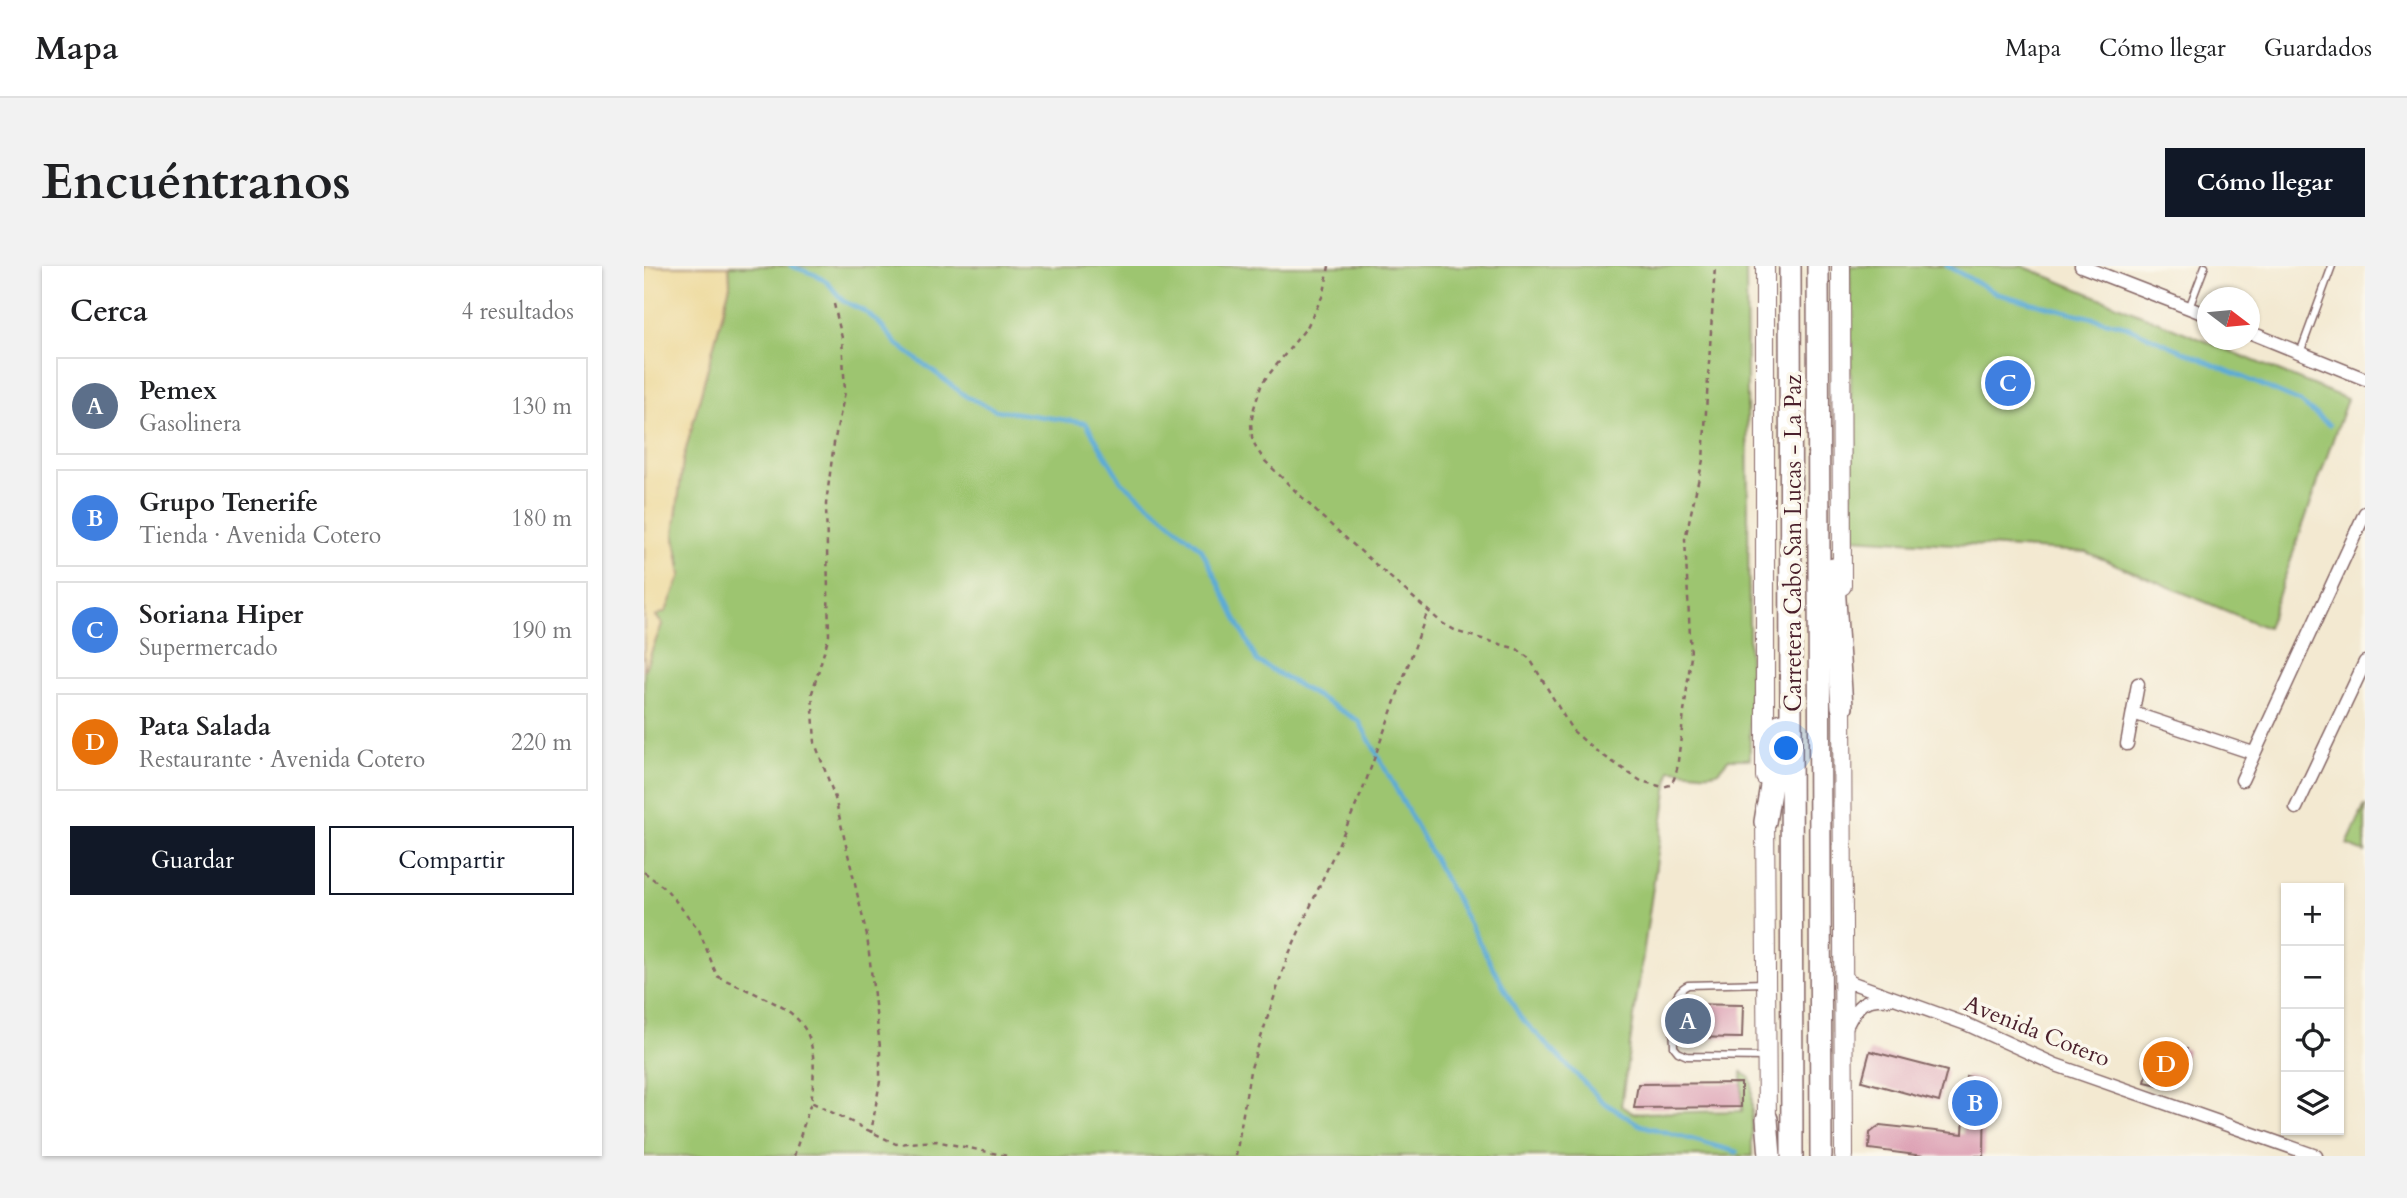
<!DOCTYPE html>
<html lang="es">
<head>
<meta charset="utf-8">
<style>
  :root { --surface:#fff; --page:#f2f2f2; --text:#202124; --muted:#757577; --line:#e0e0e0; --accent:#111827 }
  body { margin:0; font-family:Cardo,serif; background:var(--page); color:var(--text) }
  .controls { position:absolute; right:21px; bottom:21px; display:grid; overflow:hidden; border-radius:0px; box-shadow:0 2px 5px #0004 }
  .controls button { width:63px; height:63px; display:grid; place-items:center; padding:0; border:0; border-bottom:2px solid var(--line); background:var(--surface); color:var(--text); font:35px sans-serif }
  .compass { position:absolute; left:1553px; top:21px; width:63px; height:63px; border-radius:50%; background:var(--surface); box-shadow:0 2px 5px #0004; rotate:106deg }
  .you { position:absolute; left:1143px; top:483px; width:24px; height:24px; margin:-18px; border:5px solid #fff; border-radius:50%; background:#1a73e8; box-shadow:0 0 0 10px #1a73e833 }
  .badge { display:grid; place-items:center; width:46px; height:46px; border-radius:50%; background:var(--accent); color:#fff; font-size:23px; font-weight:700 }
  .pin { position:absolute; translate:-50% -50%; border:4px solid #fff; box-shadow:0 2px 7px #0006 }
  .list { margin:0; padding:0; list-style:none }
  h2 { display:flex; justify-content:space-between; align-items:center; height:91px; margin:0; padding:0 28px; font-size:30px }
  h2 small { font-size:23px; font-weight:400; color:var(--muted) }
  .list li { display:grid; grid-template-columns:46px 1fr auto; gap:21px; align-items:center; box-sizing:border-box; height:98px; margin:0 14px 14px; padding:0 14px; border:2px solid var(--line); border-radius:0px }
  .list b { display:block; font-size:26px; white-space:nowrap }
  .list p { margin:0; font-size:23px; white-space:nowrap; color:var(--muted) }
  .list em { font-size:23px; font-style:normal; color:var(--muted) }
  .actions { display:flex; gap:14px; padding:21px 28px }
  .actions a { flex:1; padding:16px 0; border:2px solid var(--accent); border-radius:0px; text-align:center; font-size:24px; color:var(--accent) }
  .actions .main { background:var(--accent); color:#fff }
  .icon { flex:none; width:38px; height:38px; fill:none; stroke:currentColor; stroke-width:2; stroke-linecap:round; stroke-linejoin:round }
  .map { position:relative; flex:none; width:1721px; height:890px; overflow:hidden; border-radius:0px }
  header { display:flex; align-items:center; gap:42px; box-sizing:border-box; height:98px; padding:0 35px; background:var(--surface); border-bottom:2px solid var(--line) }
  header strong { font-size:33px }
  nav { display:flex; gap:38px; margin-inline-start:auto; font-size:24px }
  .intro { display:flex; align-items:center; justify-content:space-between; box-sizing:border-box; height:168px; padding:0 42px }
  h1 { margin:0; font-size:49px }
  .button { padding:18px 32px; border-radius:0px; background:var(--accent); color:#fff; font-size:24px; font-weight:700 }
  main { display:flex; gap:42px; padding:0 42px }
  aside { flex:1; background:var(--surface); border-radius:0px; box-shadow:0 2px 5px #0004 }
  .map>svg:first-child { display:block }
</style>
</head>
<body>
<header>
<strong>Mapa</strong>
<nav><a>Mapa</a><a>Cómo llegar</a><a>Guardados</a></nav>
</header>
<div class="intro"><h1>Encuéntranos</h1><a class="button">Cómo llegar</a></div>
<main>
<aside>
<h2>Cerca<small>4 resultados</small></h2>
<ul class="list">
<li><span class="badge" style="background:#5c6f8a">A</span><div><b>Pemex</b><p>Gasolinera</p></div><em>130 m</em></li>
<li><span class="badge" style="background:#3f7fe0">B</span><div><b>Grupo Tenerife</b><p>Tienda · Avenida Cotero</p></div><em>180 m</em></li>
<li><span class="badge" style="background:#3f7fe0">C</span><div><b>Soriana Hiper</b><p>Supermercado</p></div><em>190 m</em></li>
<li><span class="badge" style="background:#e8710a">D</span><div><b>Pata Salada</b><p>Restaurante · Avenida Cotero</p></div><em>220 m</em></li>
</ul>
<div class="actions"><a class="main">Guardar</a><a>Compartir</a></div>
</aside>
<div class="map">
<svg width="1721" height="890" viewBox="0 0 1721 890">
  <rect width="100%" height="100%" fill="#fbf7ec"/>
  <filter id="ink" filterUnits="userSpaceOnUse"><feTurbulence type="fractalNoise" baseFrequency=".0143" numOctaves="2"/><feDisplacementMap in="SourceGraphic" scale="14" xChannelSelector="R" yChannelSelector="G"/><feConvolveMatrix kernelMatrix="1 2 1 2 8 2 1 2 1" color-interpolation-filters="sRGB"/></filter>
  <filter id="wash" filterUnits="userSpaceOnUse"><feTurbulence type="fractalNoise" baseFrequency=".00686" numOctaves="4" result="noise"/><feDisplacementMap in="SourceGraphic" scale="28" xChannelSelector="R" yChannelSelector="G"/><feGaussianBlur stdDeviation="1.57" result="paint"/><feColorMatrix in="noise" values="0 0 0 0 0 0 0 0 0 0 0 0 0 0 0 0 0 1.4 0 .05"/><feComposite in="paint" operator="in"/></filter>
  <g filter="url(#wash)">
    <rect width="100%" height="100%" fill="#f3e9d1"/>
    <g fill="#9dc570" stroke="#74724e" stroke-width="2">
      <path d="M85 0H1102L1106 493H1085C1080 497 1077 504 1072 506 1066 510 1036 504 1026 504L977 840 989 847 1098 845V806L1106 812 1108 818V890H0V405L18 358 12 350 37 299 30 268 39 194 86 19Z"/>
      <polygon points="1206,0 1378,0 1703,133 1623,362 1442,286 1208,272"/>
      <polygon points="1721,539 1721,586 1703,579"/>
    </g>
    <polygon fill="#eeda9e" stroke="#9c7c64" stroke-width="2" points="0,0 85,0 86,19 39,194 30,268 37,309 22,345 12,350 18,358 0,405"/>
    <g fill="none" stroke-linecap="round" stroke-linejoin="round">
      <g stroke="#5cabd6" stroke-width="4.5">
        <polyline points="147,0 172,9 184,17 199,35 220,45 233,55 253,78 323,131 352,144 442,157 477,215 557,282 613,395 715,455 876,751 959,836 996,859 1093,886"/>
        <polyline points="1303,0 1354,28 1481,60 1656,136 1685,159"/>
      </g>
    </g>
    <g id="blocks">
      <g fill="#dc9eb2">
        <polygon points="1037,738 1099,739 1098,772 1036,771"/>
        <polygon points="1530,780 1543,783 1538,803 1528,801 1523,821 1501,816 1508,787 1528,792"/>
        <polygon points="1226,785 1303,805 1295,836 1218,815"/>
        <polygon points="1322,810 1341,815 1340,890 1280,890 1225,883 1226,867 1236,859 1319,868"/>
        <polygon points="1097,817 1097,841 990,842 994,818"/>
      </g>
    </g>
  </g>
  <g filter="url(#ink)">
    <use href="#blocks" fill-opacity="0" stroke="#856665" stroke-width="2"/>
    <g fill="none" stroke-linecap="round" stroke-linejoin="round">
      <g stroke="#856665" stroke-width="9">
        <g id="service">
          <polyline points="1545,42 1561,0"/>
          <polyline points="1656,87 1688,0"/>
          <path d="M1121 717 1044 719C1023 728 1030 761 1030 781L1034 786 1043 790 1122 791"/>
        </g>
      </g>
      <g stroke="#856665" stroke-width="15">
        <g id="minor">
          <polyline points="1437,0 1563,49"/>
          <polyline points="1605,66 1721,113"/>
          <polyline points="1489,447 1609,487"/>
          <polyline points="1483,478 1494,418"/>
          <polyline points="1598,514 1721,247"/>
          <polyline points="1652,542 1721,396"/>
          <polyline points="1199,706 1206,716 1322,758 1412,799 1672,890"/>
          <path d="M1202 761C1213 739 1219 731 1246 733"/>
        </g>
      </g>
      <g stroke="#856665" stroke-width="20">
        <g id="secondary">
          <polyline points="1121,0 1121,511"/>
          <polyline points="1197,0 1198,320"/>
          <polyline points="1198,428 1200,890"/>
          <polyline points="1121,542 1123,864"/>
        </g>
      </g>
      <g stroke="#856665" stroke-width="24">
        <g id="trunk">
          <polyline points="1146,0 1148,890"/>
          <polyline points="1174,0 1177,890"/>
          <polyline points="1189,303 1198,441"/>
          <polyline points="1121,556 1137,458"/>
          <polyline points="1123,853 1126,890"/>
        </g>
      </g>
      <g stroke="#856665" stroke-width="2.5" stroke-dasharray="5 5" stroke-linecap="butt">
        <polyline points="685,0 680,27 663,61 618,117 610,142 607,157 608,171 612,182 621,195 678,251 798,357 814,366 873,383 886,393 928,464 951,484 997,515 1019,521 1026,519 1030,513 1033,503 1047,390 1041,273 1059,194 1071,0"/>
        <polyline points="190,38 198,72 201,126 190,177 182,238 185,369 168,427 171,477 191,532 223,670 236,781 236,815 227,867"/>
        <path d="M0 606 22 623 55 664 73 710C145 745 180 744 167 836L252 878 292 875 363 890"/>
        <polyline points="150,890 167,836"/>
        <polyline points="592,890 606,805 643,692 718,526 783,347"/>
      </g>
      <use href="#service" stroke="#fff" stroke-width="6"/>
      <use href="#minor" stroke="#fff" stroke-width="12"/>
      <use href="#secondary" stroke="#fff" stroke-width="18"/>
      <use href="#trunk" stroke="#fff" stroke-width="21"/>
    </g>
  </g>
  <g text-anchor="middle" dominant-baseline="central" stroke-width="7" stroke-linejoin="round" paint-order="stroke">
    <g font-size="23" fill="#4a1f2b" stroke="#fbf7ec">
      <text transform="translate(1149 277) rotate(-90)">Carretera Cabo San Lucas - La Paz</text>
      <text transform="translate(1393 765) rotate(22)">Avenida Cotero</text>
    </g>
  </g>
</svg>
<div class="controls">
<button>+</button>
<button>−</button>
<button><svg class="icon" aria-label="locate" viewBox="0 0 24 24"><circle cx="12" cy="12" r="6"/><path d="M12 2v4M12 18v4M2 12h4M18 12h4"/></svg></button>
<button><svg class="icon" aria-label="layers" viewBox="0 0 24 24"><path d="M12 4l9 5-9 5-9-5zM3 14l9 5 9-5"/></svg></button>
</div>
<svg class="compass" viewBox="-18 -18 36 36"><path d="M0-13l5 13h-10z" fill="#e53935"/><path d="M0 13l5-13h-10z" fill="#757577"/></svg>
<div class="you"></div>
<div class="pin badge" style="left:1044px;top:755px;background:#5c6f8a">A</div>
<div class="pin badge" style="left:1331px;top:837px;background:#3f7fe0">B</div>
<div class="pin badge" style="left:1364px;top:117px;background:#3f7fe0">C</div>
<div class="pin badge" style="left:1522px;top:798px;background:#e8710a">D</div>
</div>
</main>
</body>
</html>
